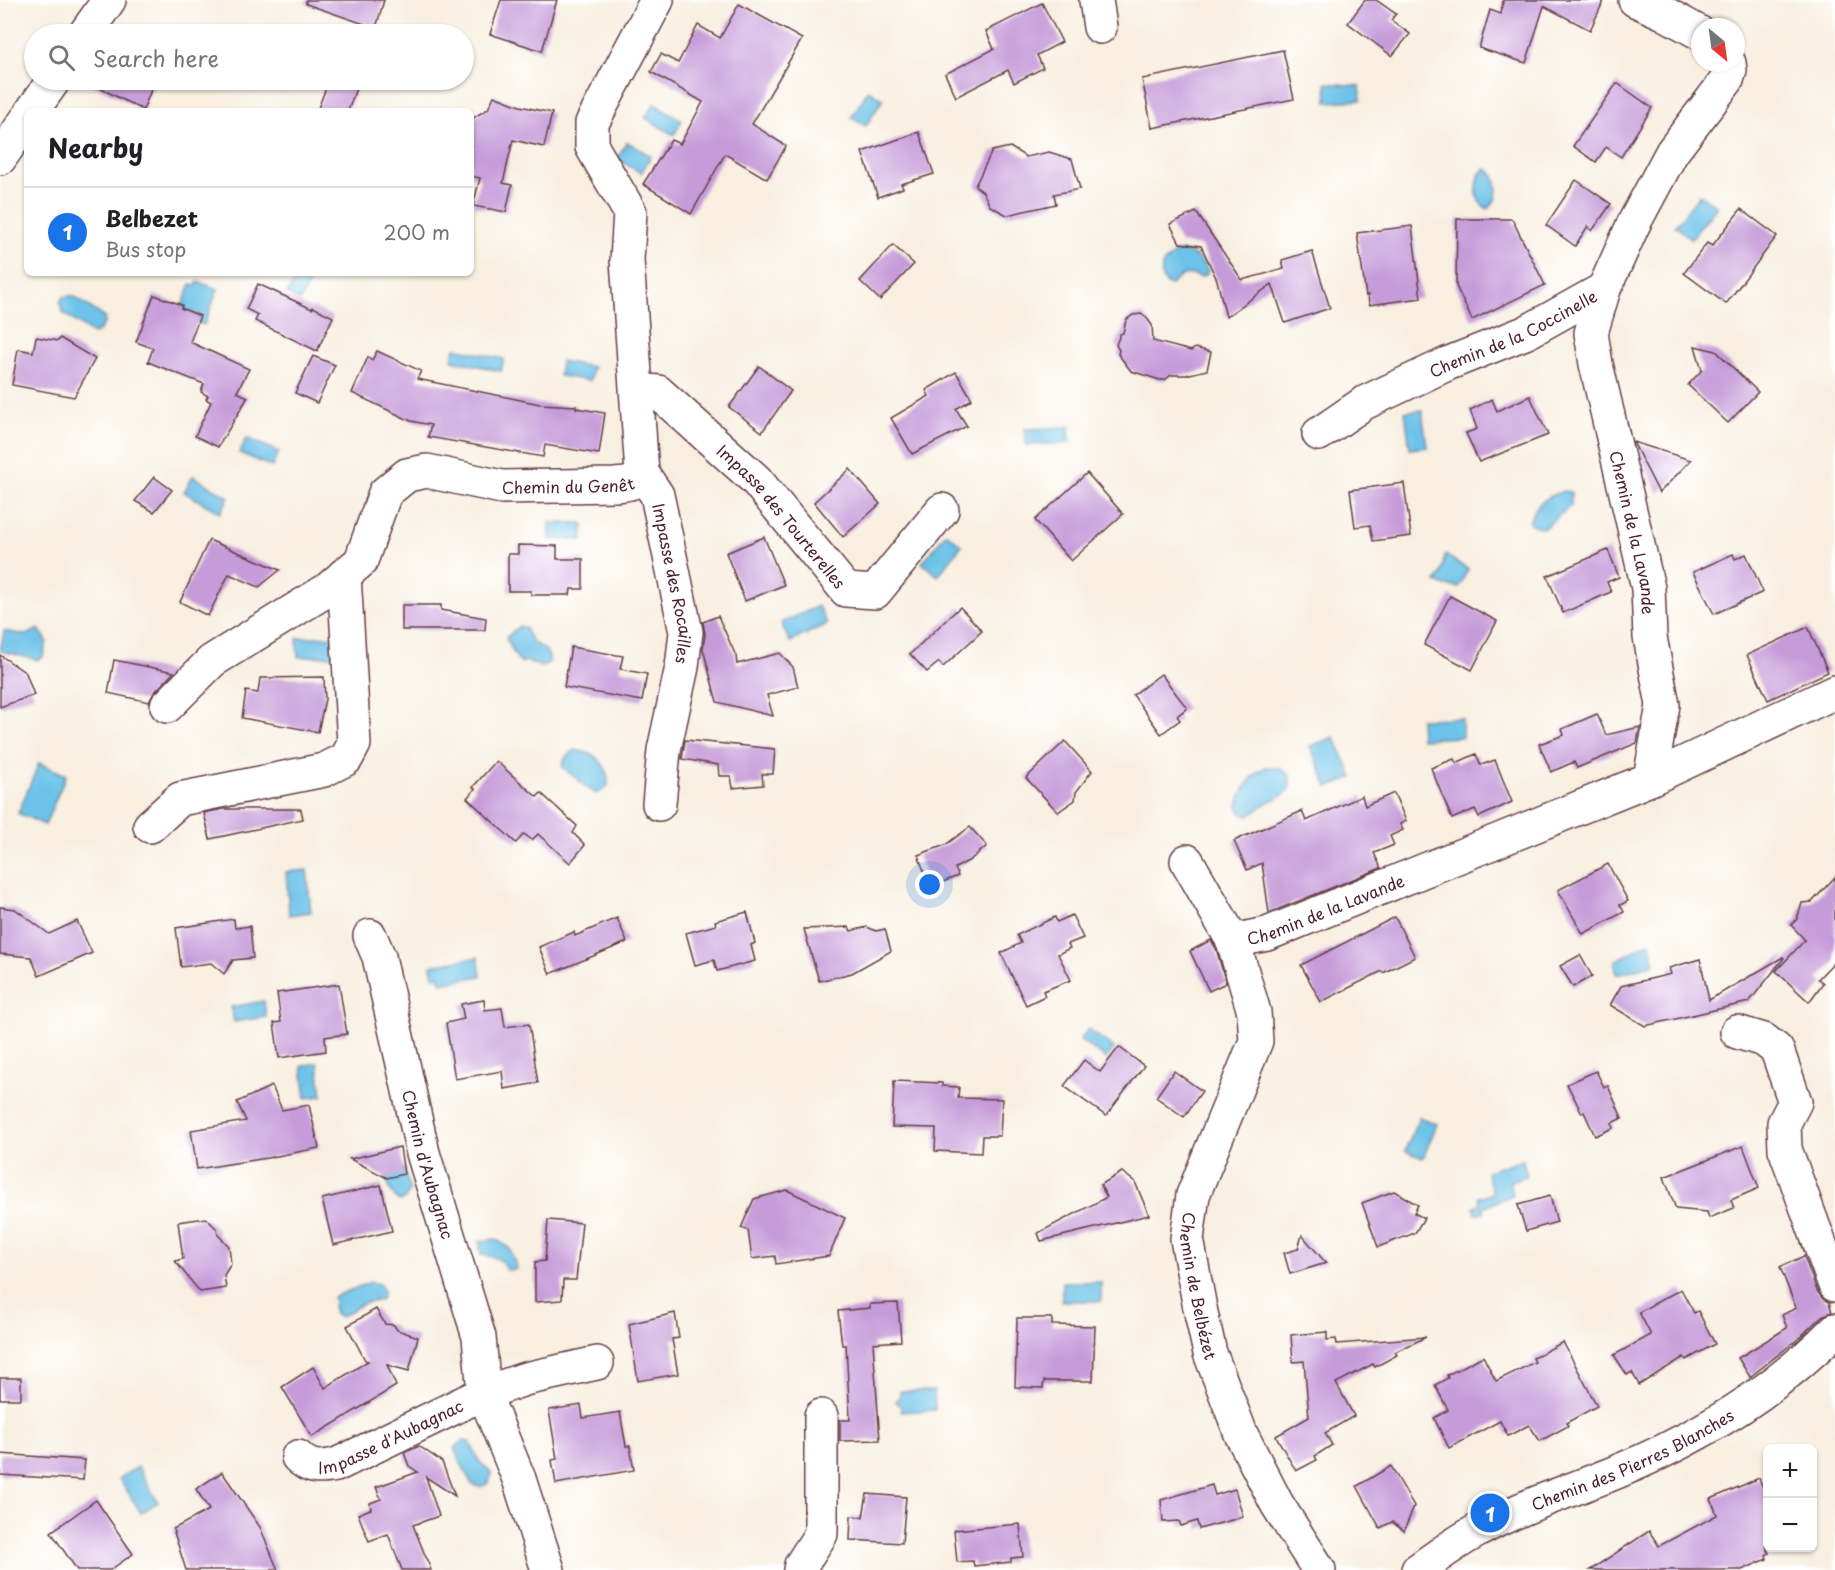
<!DOCTYPE html>
<html lang="en">
<head>
<meta charset="utf-8">
<style>
  :root { --surface:#fff; --page:#f6f6f6; --text:#202124; --muted:#757577; --line:#e0e0e0; --accent:#1a73e8 }
  body { margin:0; font-family:"Playpen Sans",sans-serif; background:var(--page); color:var(--text) }
  .controls { position:absolute; right:18px; bottom:18px; display:grid; overflow:hidden; border-radius:9px; box-shadow:0 2px 4px #0004 }
  .controls button { width:54px; height:54px; display:grid; place-items:center; padding:0; border:0; border-bottom:2px solid var(--line); background:var(--surface); color:var(--text); font:30px sans-serif }
  .compass { position:absolute; left:1691px; top:18px; width:54px; height:54px; border-radius:50%; background:var(--surface); box-shadow:0 2px 4px #0004; rotate:151deg }
  .you { position:absolute; left:930px; top:885px; width:21px; height:21px; margin:-15px; border:4px solid #fff; border-radius:50%; background:#1a73e8; box-shadow:0 0 0 9px #1a73e833 }
  .badge { display:grid; place-items:center; width:39px; height:39px; border-radius:50%; background:var(--accent); color:#fff; font-size:20px; font-weight:700 }
  .pin { position:absolute; translate:-50% -50%; border:3px solid #fff; box-shadow:0 2px 6px #0006 }
  .list { margin:0; padding:0; list-style:none }
  h2 { display:flex; justify-content:space-between; align-items:center; height:78px; margin:0; padding:0 24px; font-size:26px }
  h2 small { font-size:20px; font-weight:400; color:var(--muted) }
  .list li { display:grid; grid-template-columns:39px 1fr auto; gap:18px; align-items:center; box-sizing:border-box; height:90px; padding:0 24px; border-top:2px solid var(--line) }
  .list b { display:block; font-size:22px; white-space:nowrap }
  .list p { margin:0; font-size:20px; white-space:nowrap; color:var(--muted) }
  .list em { font-size:20px; font-style:normal; color:var(--muted) }
  .icon { flex:none; width:33px; height:33px; fill:none; stroke:currentColor; stroke-width:2; stroke-linecap:round; stroke-linejoin:round }
  .map { position:relative; flex:none; width:1835px; height:1570px; overflow:hidden }
  .search { position:absolute; background:var(--surface); box-shadow:0 2px 4px #0004; left:24px; top:24px; width:450px; height:66px; display:flex; align-items:center; gap:15px; box-sizing:border-box; padding:0 21px; border-radius:33px; color:var(--muted); font-size:22px }
  .panel { position:absolute; background:var(--surface); box-shadow:0 2px 4px #0004; left:24px; top:108px; width:450px; height:168px; border-radius:9px }
  .map>svg:first-child { display:block }
</style>
</head>
<body>
<div class="map">
<svg width="1835" height="1570" viewBox="0 0 1835 1570">
  <rect width="100%" height="100%" fill="#fff"/>
  <filter id="ink" filterUnits="userSpaceOnUse"><feTurbulence type="fractalNoise" baseFrequency=".0167" numOctaves="2"/><feDisplacementMap in="SourceGraphic" scale="12" xChannelSelector="R" yChannelSelector="G"/><feConvolveMatrix kernelMatrix="1 2 1 2 8 2 1 2 1" color-interpolation-filters="sRGB"/></filter>
  <filter id="wash" filterUnits="userSpaceOnUse"><feTurbulence type="fractalNoise" baseFrequency=".008" numOctaves="4" result="noise"/><feDisplacementMap in="SourceGraphic" scale="24" xChannelSelector="R" yChannelSelector="G"/><feGaussianBlur stdDeviation="1.35" result="paint"/><feColorMatrix in="noise" values="0 0 0 0 0 0 0 0 0 0 0 0 0 0 0 0 0 1.4 0 .05"/><feComposite in="paint" operator="in"/></filter>
  <g filter="url(#wash)">
    <rect width="100%" height="100%" fill="#f8efe0"/>
    <g fill="#6cc2e9" stroke="#5b708a" stroke-width="1.5">
      <polygon points="1326,83 1360,86 1361,100 1327,102"/>
      <polygon points="868,90 883,99 866,126 851,118"/>
      <polygon points="654,104 682,120 674,135 645,118"/>
      <polygon points="627,142 651,156 641,173 617,159"/>
      <path d="M1486 169C1500 176 1500 200 1488 209 1473 202 1476 187 1480 173Z"/>
      <polygon points="1700,194 1717,207 1691,239 1675,226"/>
      <path d="M1184 251C1195 255 1202 260 1208 271L1207 274 1201 277C1184 273 1184 272 1171 285L1166 284 1161 276 1162 265 1174 253Z"/>
      <polygon points="299,273 313,275 300,301 287,294"/>
      <polygon points="198,282 218,289 204,325 197,322 200,316 187,310 178,316 191,284 196,286"/>
      <polygon points="69,296 73,296 104,317 105,322 98,332 93,334 63,313 60,302 63,297"/>
      <polygon points="455,348 504,359 501,371 452,360"/>
      <polygon points="561,361 593,367 590,381 559,376"/>
      <polygon points="1422,410 1427,447 1410,449 1405,412"/>
      <polygon points="1069,427 1070,443 1026,445 1025,429"/>
      <polygon points="246,438 279,452 272,467 240,453"/>
      <polygon points="193,476 229,497 220,513 184,492"/>
      <path d="M1564 491 1571 492V506L1544 528 1529 524C1532 506 1547 496 1564 491Z"/>
      <polygon points="550,523 583,523 583,540 550,539"/>
      <polygon points="946,533 962,545 938,576 922,563"/>
      <polygon points="1445,555 1468,569 1459,587 1445,586 1436,582 1441,574"/>
      <polygon points="818,606 827,624 790,642 781,623"/>
      <path d="M519 626 525 628C527 632 529 637 532 641 540 649 550 648 549 662L542 667 526 661 521 663C514 657 511 646 506 638Z"/>
      <polygon points="39,629 47,641 43,657 38,660 0,651 4,631 26,635"/>
      <polygon points="333,636 334,656 298,657 297,638"/>
      <polygon points="1462,718 1462,737 1421,739 1420,719"/>
      <polygon points="1334,737 1353,777 1328,787 1310,746"/>
      <path d="M575 750C597 753 609 764 608 786 605 789 600 794 595 793 593 793 565 769 562 766L566 757Z"/>
      <polygon points="39,763 66,775 45,825 18,813"/>
      <path d="M1266 767 1280 768 1290 776C1293 795 1281 796 1268 802 1257 807 1256 817 1243 815L1238 807C1240 791 1251 775 1266 767Z"/>
      <polygon points="307,870 311,912 289,915 286,872"/>
      <polygon points="1650,942 1655,964 1617,974 1614,962"/>
      <polygon points="478,957 481,976 441,983 439,976 433,977 431,965"/>
      <polygon points="264,1001 266,1017 234,1022 231,1007"/>
      <polygon points="1088,1029 1114,1048 1106,1059 1080,1040"/>
      <polygon points="318,1063 322,1096 306,1098 302,1066"/>
      <polygon points="1419,1117 1437,1124 1423,1158 1405,1151"/>
      <polygon points="1523,1160 1527,1176 1510,1181 1513,1195 1483,1207 1484,1212 1476,1214 1474,1207 1480,1205 1478,1197 1493,1193 1486,1171"/>
      <path d="M398 1165 404 1169 410 1190 405 1199 400 1201C390 1196 389 1185 385 1174Z"/>
      <path d="M496 1239 510 1249 517 1269 507 1270C502 1258 494 1256 481 1255L479 1241Z"/>
      <path d="M371 1282 379 1284C384 1290 385 1294 380 1300L362 1304 341 1317 335 1314 333 1305 335 1303 333 1297Z"/>
      <rect x="1062" y="1282" width="39" height="19"/>
      <polygon points="900,1391 934,1391 935,1410 901,1412 901,1406 895,1401 900,1396"/>
      <path d="M463 1441 470 1442 479 1461 492 1474C489 1484 486 1488 475 1486L471 1483 454 1449Z"/>
      <polygon points="138,1467 158,1502 141,1513 119,1478"/>
    </g>
    <g id="blocks">
      <g fill="#c69bd9">
        <polygon points="306,0 384,0 376,28 306,4"/>
        <polygon points="501,0 557,0 542,51 490,34"/>
        <polygon points="1365,0 1376,0 1396,14 1391,20 1410,34 1392,56 1348,23"/>
        <polygon points="1503,0 1604,0 1590,30 1544,6 1526,63 1479,48 1490,10 1501,14"/>
        <polygon points="1042,3 1062,42 1037,55 1043,68 1014,83 1008,70 956,97 945,74 994,49 986,31"/>
        <polygon points="739,4 802,39 752,124 786,146 767,179 725,154 691,214 643,184 671,140 680,144 703,102 651,72 661,54 678,63 698,25 720,38"/>
        <polygon points="1283,50 1294,99 1152,128 1142,79"/>
        <polygon points="84,80 155,80 143,110"/>
        <polygon points="329,80 359,80 348,111 317,111"/>
        <polygon points="1617,83 1652,108 1621,157 1606,147 1596,162 1573,146"/>
        <polygon points="494,96 520,106 552,113 544,147 513,140 503,183 512,185 506,212 473,206 480,178 471,176 471,119 488,109"/>
        <polygon points="919,132 934,174 901,184 903,188 878,197 862,152"/>
        <polygon points="1010,147 1026,157 1049,152 1072,159 1080,189 1054,194 1056,204 1007,215 990,206 983,192 975,186 992,151"/>
        <polygon points="1576,180 1611,204 1592,231 1588,226 1575,246 1546,225"/>
        <polygon points="1741,209 1777,236 1726,304 1684,273 1707,243 1712,246"/>
        <polygon points="1196,212 1242,280 1284,269 1282,260 1312,251 1330,308 1285,323 1272,284 1226,317 1217,280 1201,246 1180,243 1170,224"/>
        <polygon points="1457,219 1512,219 1545,285 1472,320 1456,286"/>
        <polygon points="1412,226 1421,298 1369,305 1368,295 1366,296 1357,233"/>
        <polygon points="893,245 914,264 880,300 860,281"/>
        <polygon points="258,284 312,309 313,307 333,317 317,351 255,321 258,315 246,309"/>
        <polygon points="154,295 182,305 181,308 200,316 190,342 249,369 237,392 248,397 218,447 195,436 211,402 206,399 208,396 201,392 204,384 148,362 153,348 136,342"/>
        <polygon points="1141,314 1146,317 1152,325 1153,341 1191,351 1195,348 1211,352 1207,370 1186,375 1171,375 1165,380 1160,380 1131,371 1118,354 1119,350 1116,345 1120,334 1123,333 1126,320 1133,315"/>
        <polygon points="36,337 58,341 60,338 95,359 74,397 12,385 18,349 33,352"/>
        <polygon points="1695,346 1716,351 1758,392 1728,423 1688,385 1702,370"/>
        <polygon points="377,351 421,371 417,379 540,404 576,406 576,408 605,413 599,454 545,445 543,457 428,437 431,425 411,421 352,393 368,357 372,360"/>
        <polygon points="313,356 335,365 317,403 295,393"/>
        <polygon points="759,366 791,391 762,432 729,407"/>
        <polygon points="956,372 972,399 956,409 967,426 912,454 891,418 929,396 926,390"/>
        <polygon points="1530,396 1548,435 1479,462 1466,433 1477,429 1470,410 1492,399 1497,411"/>
        <polygon points="1633,442 1691,460 1659,493"/>
        <polygon points="850,469 880,504 843,537 814,502"/>
        <polygon points="1087,473 1123,514 1071,561 1035,520"/>
        <polygon points="154,477 172,490 154,512 135,501"/>
        <polygon points="1404,483 1411,536 1373,541 1370,525 1355,527 1350,490"/>
        <polygon points="764,537 784,585 745,601 726,553"/>
        <polygon points="209,540 280,570 259,587 229,574 208,616 180,602"/>
        <polygon points="518,545 557,546 557,559 583,559 583,589 571,589 570,595 531,595 531,591 508,591 508,554 518,554"/>
        <polygon points="1608,550 1619,577 1607,582 1611,592 1563,613 1547,576"/>
        <polygon points="1733,554 1735,559 1746,554 1763,592 1714,614 1693,572"/>
        <polygon points="1450,596 1497,621 1472,670 1424,645"/>
        <polygon points="402,605 441,605 441,610 486,618 485,630 402,630"/>
        <polygon points="960,607 982,631 943,667 939,662 927,672 910,654"/>
        <polygon points="718,616 736,656 737,664 780,653 793,667 798,687 767,695 773,716 717,702 703,649 705,634 703,622"/>
        <polygon points="1808,627 1828,672 1768,700 1747,655"/>
        <polygon points="571,647 623,656 620,669 647,674 642,701 564,687"/>
        <polygon points="0,655 26,673 34,695 0,707"/>
        <polygon points="114,660 174,672 154,693 149,702 108,693"/>
        <polygon points="1161,674 1187,708 1177,716 1180,720 1161,734 1133,695"/>
        <polygon points="324,677 325,699 318,732 242,718 246,691 258,693 260,678"/>
        <polygon points="1597,714 1606,735 1640,727 1637,743 1577,768 1574,762 1551,772 1539,744 1564,735 1562,729"/>
        <polygon points="685,740 775,749 773,774 762,774 763,785 733,788 731,776 719,776 718,765 682,759"/>
        <polygon points="1065,741 1092,771 1076,792 1075,800 1058,812 1026,778"/>
        <polygon points="1476,754 1481,765 1495,760 1512,802 1479,817 1475,809 1452,819 1431,768 1454,759 1456,763"/>
        <polygon points="496,761 537,797 541,793 577,826 573,833 585,845 570,863 538,834 532,840 524,834 516,843 467,798 475,789 473,787"/>
        <polygon points="1394,793 1406,821 1400,824 1403,830 1390,836 1394,845 1374,853 1381,868 1269,913 1262,863 1247,870 1234,841 1302,811 1306,821 1362,796 1365,806"/>
        <polygon points="223,809 301,809 303,819 210,839 204,813"/>
        <polygon points="970,827 987,846 970,860 955,868 958,876 930,887 918,855 945,845"/>
        <polygon points="1608,864 1628,901 1620,905 1624,912 1583,934 1558,890"/>
        <polygon points="1835,877 1835,961 1818,979 1823,983 1809,1002 1776,971 1805,940 1791,925 1797,919 1802,903 1812,902"/>
        <polygon points="0,907 15,909 49,934 77,921 92,953 39,976 31,957 0,954"/>
        <polygon points="747,912 755,943 751,945 755,961 717,971 714,960 695,965 686,933 716,925 715,921"/>
        <polygon points="1072,915 1083,938 1068,944 1070,948 1058,954 1071,980 1043,991 1045,996 1026,1005 1001,953 1021,943 1017,935 1055,917 1057,922"/>
        <polygon points="1395,917 1415,957 1383,973 1382,971 1321,1002 1301,965"/>
        <polygon points="617,918 627,942 550,974 539,947 574,932 575,936"/>
        <polygon points="234,919 235,928 250,926 253,958 233,960 224,974 211,963 181,967 176,928"/>
        <polygon points="849,927 851,931 867,927 876,931 885,929 891,951 852,973 819,981 804,929"/>
        <polygon points="1211,940 1216,948 1226,983 1209,991 1190,951"/>
        <polygon points="1580,955 1592,976 1573,987 1560,966"/>
        <polygon points="1783,957 1784,958 1749,1002 1645,1026 1610,1005 1621,986 1671,974 1669,968 1700,959 1709,1000"/>
        <polygon points="339,984 347,1034 325,1037 326,1051 279,1058 274,1023 281,1022 277,993"/>
        <polygon points="484,1000 485,1010 502,1008 505,1027 529,1024 538,1083 504,1089 502,1071 455,1079 446,1023 464,1019 461,1004"/>
        <polygon points="1119,1047 1144,1066 1106,1116 1064,1086 1084,1060 1100,1072"/>
        <polygon points="1174,1071 1202,1091 1184,1117 1156,1097"/>
        <polygon points="1596,1071 1604,1087 1608,1086 1622,1118 1612,1123 1613,1128 1595,1136 1584,1112 1582,1113 1567,1084"/>
        <polygon points="894,1081 942,1083 942,1086 959,1087 958,1098 1002,1099 1000,1136 982,1136 981,1153 935,1151 936,1128 892,1127"/>
        <polygon points="272,1086 282,1110 309,1105 319,1148 267,1158 197,1169 191,1130 246,1121 237,1102"/>
        <polygon points="1743,1146 1759,1188 1731,1200 1734,1208 1709,1218 1707,1212 1676,1209 1664,1177"/>
        <polygon points="400,1147 404,1174 387,1178 350,1159"/>
        <polygon points="1122,1172 1135,1182 1149,1215 1041,1241 1038,1233 1107,1197 1100,1185"/>
        <polygon points="381,1185 392,1231 333,1245 322,1199"/>
        <polygon points="787,1190 845,1218 829,1256 776,1264 775,1256 752,1259 748,1230 741,1228 754,1199"/>
        <polygon points="1394,1191 1418,1205 1414,1213 1424,1218 1415,1233 1378,1247 1362,1203"/>
        <polygon points="1550,1196 1557,1222 1526,1231 1518,1205"/>
        <polygon points="206,1218 217,1229 218,1235 229,1246 231,1264 224,1275 226,1288 200,1292 175,1261 183,1259 178,1222"/>
        <polygon points="548,1220 582,1223 576,1280 563,1280 562,1300 535,1302 535,1262 545,1261"/>
        <polygon points="1302,1235 1326,1263 1290,1274 1284,1253 1298,1249"/>
        <polygon points="1804,1256 1817,1291 1823,1299 1829,1302 1832,1312 1822,1316 1798,1339 1750,1377 1738,1358 1787,1328 1782,1315 1796,1308 1780,1267"/>
        <polygon points="1681,1289 1694,1313 1698,1311 1715,1344 1686,1360 1684,1357 1639,1385 1632,1372 1627,1375 1614,1355 1651,1335 1639,1312"/>
        <polygon points="898,1303 901,1341 873,1343 880,1440 840,1441 840,1420 850,1420 846,1345 842,1345 838,1311 870,1308 870,1304"/>
        <polygon points="376,1309 385,1324 394,1325 397,1330 418,1337 409,1371 387,1365 396,1386 312,1437 282,1387 313,1367 325,1388 368,1361 365,1360 347,1326"/>
        <polygon points="675,1313 679,1338 672,1339 678,1374 638,1381 629,1324"/>
        <polygon points="1017,1318 1052,1318 1052,1325 1095,1326 1093,1381 1044,1381 1043,1388 1015,1387"/>
        <polygon points="1327,1332 1327,1340 1336,1339 1337,1344 1426,1337 1395,1352 1397,1355 1375,1367 1373,1364 1336,1383 1354,1416 1325,1433 1332,1445 1315,1456 1317,1460 1296,1471 1276,1436 1309,1417 1304,1361 1293,1362 1291,1335"/>
        <polygon points="1563,1342 1597,1406 1566,1423 1568,1426 1540,1441 1529,1425 1508,1436 1500,1421 1449,1448 1434,1418 1448,1410 1435,1385 1448,1378 1447,1375 1483,1356 1496,1381 1535,1362 1533,1358"/>
        <rect x="0" y="1378" width="21" height="21"/>
        <polygon points="581,1405 583,1418 620,1412 626,1446 630,1446 634,1470 556,1484 552,1460 557,1459 549,1410"/>
        <polygon points="419,1446 442,1462 455,1496 426,1477 439,1516 413,1525 431,1570 402,1570 388,1534 369,1541 358,1514 371,1509 370,1503 381,1499 376,1487 418,1472 409,1466 404,1453"/>
        <polygon points="0,1454 85,1460 83,1480 0,1475"/>
        <polygon points="1391,1466 1414,1506 1404,1531 1392,1522 1380,1528 1357,1486"/>
        <polygon points="222,1472 260,1527 278,1570 186,1570 173,1529 209,1510 196,1489"/>
        <polygon points="1759,1478 1767,1498 1767,1550 1769,1553 1766,1555 1767,1559 1742,1570 1590,1570 1649,1531 1659,1546 1717,1515 1711,1499"/>
        <polygon points="1212,1485 1215,1495 1235,1489 1243,1517 1199,1529 1197,1521 1181,1526 1179,1521 1163,1522 1161,1500"/>
        <polygon points="867,1494 906,1497 902,1543 850,1540 851,1516 863,1517"/>
        <polygon points="96,1500 133,1554 110,1570 77,1570 51,1532"/>
        <polygon points="1020,1524 1023,1557 1011,1558 1011,1562 974,1566 973,1561 957,1562 954,1530"/>
      </g>
    </g>
  </g>
  <g filter="url(#ink)">
    <use href="#blocks" fill-opacity="0" stroke="#643e46" stroke-width="1.5"/>
    <g fill="none" stroke-linecap="round" stroke-linejoin="round">
      <g stroke="#643e46" stroke-width="36">
        <g id="minor">
          <polyline points="1096,0 1100,27"/>
          <polyline points="1635,0 1664,13 1700,33"/>
          <polyline points="85,34 109,0"/>
          <polyline points="32,111 54,80"/>
          <polyline points="0,158 27,119"/>
          <path id="s1" d="M1604 289 1591 333 1596 364 1648 588 1650 637 1663 705 1650 779"/>
          <path id="s2" d="M638 390 658 392 756 480 846 590 875 592 942 510"/>
          <path id="s3" d="M1319 434 1364 403 1447 364 1527 332 1604 289 1634 223 1672 152 1727 80 1730 70 1729 63"/>
          <path id="s4" d="M642 473 657 495 686 632 682 667 664 750 659 804"/>
          <path id="s5" d="M167 706 212 661 327 590 361 561 385 493 407 475 427 471 502 487 615 485C627 484 636 484 642 473L627 260 630 212 592 147V123L657 0"/>
          <polyline points="150,826 180,799 324,770 346,759 354,744 344,575"/>
          <path id="s6" d="M1187 861 1233 941 1254 1012 1256 1041 1193 1195 1187 1239 1200 1308 1210 1353 1241 1434 1277 1504 1319 1570"/>
          <path id="s7" d="M370 936 379 957 423 1153 479 1337 484 1393 519 1479 548 1570"/>
          <path id="s8" d="M1233 941 1267 934 1650 779 1835 692"/>
          <polyline points="1737,1032 1764,1040 1777,1050 1795,1102 1784,1123 1785,1149 1835,1285"/>
          <path id="s9" d="M298 1457C310 1469 320 1468 336 1465L484 1393 525 1379 597 1363"/>
          <polyline points="800,1570 801,1565 821,1534 821,1416"/>
          <path id="s10" d="M1418 1570C1436 1557 1455 1543 1475 1532 1519 1507 1567 1492 1614 1473 1695 1440 1773 1393 1835 1330"/>
        </g>
      </g>
      <use href="#minor" stroke="#fff" stroke-width="33"/>
    </g>
  </g>
  <g text-anchor="middle" dominant-baseline="central" stroke-width="4.5" stroke-linejoin="round" paint-order="stroke">
    <g font-size="16" fill="#4a1f2b" stroke="#fff">
      <text stroke="none"><textPath href="#s3" startOffset="219">Chemin de la Coccinelle</textPath></text>
      <text stroke="none"><textPath href="#s5" startOffset="507">Chemin du Genêt</textPath></text>
      <text stroke="none"><textPath href="#s2" startOffset="196">Impasse des Tourterelles</textPath></text>
      <text stroke="none"><textPath href="#s1" startOffset="250">Chemin de la Lavande</textPath></text>
      <text stroke="none"><textPath href="#s4" startOffset="117">Impasse des Rocailles</textPath></text>
      <text stroke="none"><textPath href="#s8" startOffset="98">Chemin de la Lavande</textPath></text>
      <text stroke="none"><textPath href="#s7" startOffset="236">Chemin d'Aubagnac</textPath></text>
      <text stroke="none"><textPath href="#s6" startOffset="454">Chemin de Belbézet</textPath></text>
      <text stroke="none"><textPath href="#s9" startOffset="102">Impasse d'Aubagnac</textPath></text>
      <text stroke="none"><textPath href="#s10" startOffset="242">Chemin des Pierres Blanches</textPath></text>
    </g>
  </g>
</svg>
<div class="controls">
<button>+</button>
<button>−</button>
</div>
<svg class="compass" viewBox="-18 -18 36 36"><path d="M0-13l5 13h-10z" fill="#e53935"/><path d="M0 13l5-13h-10z" fill="#757577"/></svg>
<div class="you"></div>
<div class="pin badge" style="left:1490px;top:1513px">1</div>
<div class="search"><svg class="icon" aria-label="search" viewBox="0 0 24 24"><circle cx="10" cy="10" r="6"/><path d="M15 15l6 6"/></svg>Search here</div>
<section class="panel">
<h2>Nearby<small></small></h2>
<ul class="list">
<li><span class="badge">1</span><div><b>Belbezet</b><p>Bus stop</p></div><em>200 m</em></li>
</ul>
</section>
</div>
</body>
</html>
